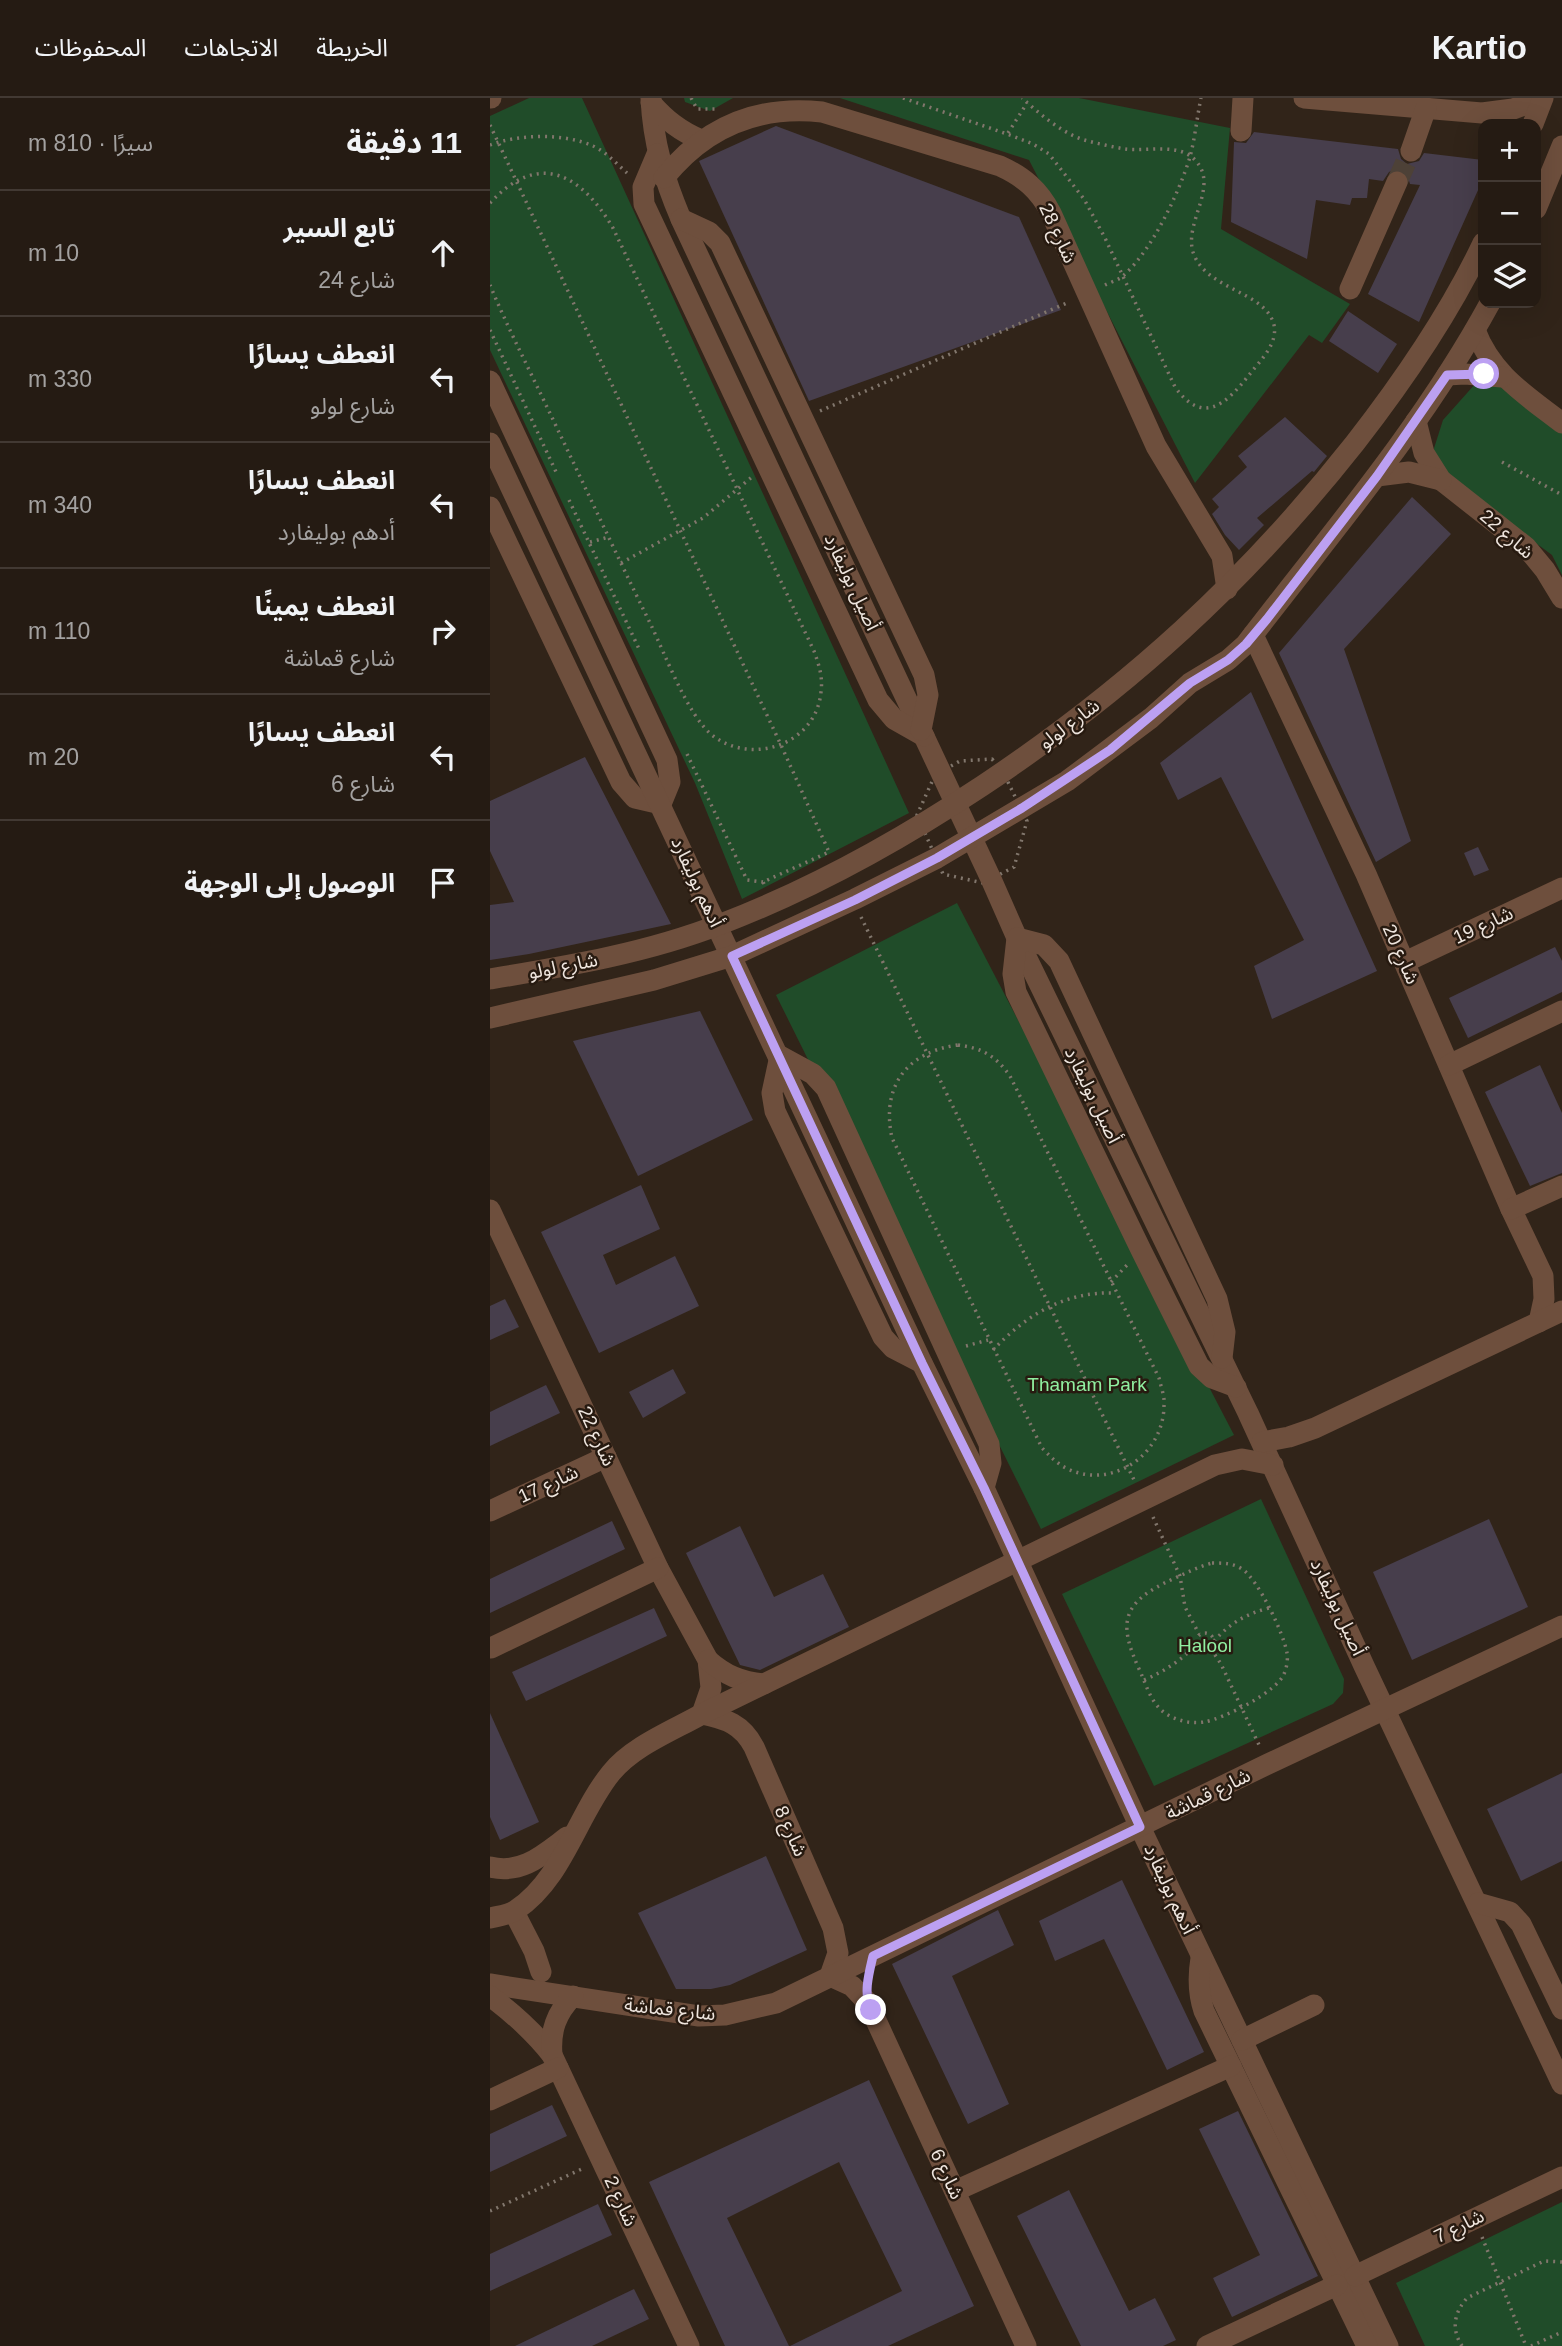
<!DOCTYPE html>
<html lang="ar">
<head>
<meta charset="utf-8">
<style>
  :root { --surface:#251b13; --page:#2d241c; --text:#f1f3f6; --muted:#a3a1a0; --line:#423933 }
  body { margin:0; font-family:Helvetica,"Noto Sans Arabic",sans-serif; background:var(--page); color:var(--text); direction:rtl }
  .controls { position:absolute; right:21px; top:21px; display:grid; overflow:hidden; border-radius:14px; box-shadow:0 7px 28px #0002 }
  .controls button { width:63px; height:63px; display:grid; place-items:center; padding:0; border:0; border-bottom:2px solid var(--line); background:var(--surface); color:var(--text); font:35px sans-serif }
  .stop { position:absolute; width:21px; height:21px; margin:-16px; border:5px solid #bca0f2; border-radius:50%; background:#fff }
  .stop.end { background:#bca0f2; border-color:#fff; box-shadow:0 2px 7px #0008 }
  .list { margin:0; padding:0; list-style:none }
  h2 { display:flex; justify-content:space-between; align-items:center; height:91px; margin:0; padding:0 28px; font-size:30px }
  h2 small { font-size:23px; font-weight:400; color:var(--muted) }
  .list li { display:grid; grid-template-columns:46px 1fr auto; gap:21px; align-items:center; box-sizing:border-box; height:126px; padding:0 28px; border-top:2px solid var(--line) }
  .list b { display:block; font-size:26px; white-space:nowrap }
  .list p { margin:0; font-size:23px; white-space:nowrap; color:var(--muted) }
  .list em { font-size:23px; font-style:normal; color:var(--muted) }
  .icon { flex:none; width:38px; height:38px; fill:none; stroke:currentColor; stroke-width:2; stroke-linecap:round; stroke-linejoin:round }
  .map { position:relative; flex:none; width:1072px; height:2248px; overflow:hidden; direction:ltr }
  header { display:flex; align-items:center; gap:42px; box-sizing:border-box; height:98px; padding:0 35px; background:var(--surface); border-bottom:2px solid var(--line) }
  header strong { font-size:33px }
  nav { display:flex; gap:38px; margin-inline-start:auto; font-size:24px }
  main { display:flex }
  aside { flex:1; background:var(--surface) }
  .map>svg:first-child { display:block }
</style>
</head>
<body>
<header>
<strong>Kartio</strong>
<nav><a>الخريطة</a><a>الاتجاهات</a><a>المحفوظات</a></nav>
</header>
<main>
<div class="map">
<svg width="1072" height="2248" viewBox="0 0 1072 2248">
  <rect width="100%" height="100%" fill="#312419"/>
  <g fill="#204c29">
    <polygon points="39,0 92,0 419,715 252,801 205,685 0,252 0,18"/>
    <polygon points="194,0 243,0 220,13 195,4"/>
    <polygon points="350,0 589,0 740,30 731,131 860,206 832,245 819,237 705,385 539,62"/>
    <polygon points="994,276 1072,335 1072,477 1062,457 939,366 953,322"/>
    <polygon points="467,805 744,1337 551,1431 286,897"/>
    <polygon points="771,1401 854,1581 853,1595 843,1606 664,1688 572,1496"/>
    <polygon points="1072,2104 1072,2248 935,2248 906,2185"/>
  </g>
  <g fill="#473e4c">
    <polygon points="286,28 529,119 571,212 319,303 209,63"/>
    <polygon points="764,34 908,51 911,61 917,66 929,63 934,55 993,62 993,81 929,224 878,196 930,87 920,86 917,76 912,72 905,71 899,74 893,83 879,81 877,100 862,100 860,107 826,102 817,161 741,124 744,44 756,45"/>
    <polygon points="858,213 907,246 888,275 839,243"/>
    <polygon points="795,319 837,358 824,374 822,373 767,420 774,427 749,452 735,437 722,416 729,409 722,401 757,369 748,358"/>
    <polygon points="922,399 961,436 854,551 921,743 886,764 789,555"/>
    <polygon points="761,594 887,873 782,921 764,868 814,842 731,679 688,702 670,665"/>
    <polygon points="95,659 181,826 39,856 0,862 0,807 24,804 0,753 0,703"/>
    <polygon points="988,749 999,772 984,778 974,755"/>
    <polygon points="1065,849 1072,863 1072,894 978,940 959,900"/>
    <polygon points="210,913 263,1022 148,1078 83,943"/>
    <polygon points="1050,967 1072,1015 1072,1075 1040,1088 995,994"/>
    <polygon points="151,1087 170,1131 113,1157 126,1187 185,1158 209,1208 109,1255 51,1134"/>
    <polygon points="15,1201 29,1229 0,1242 0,1208"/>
    <polygon points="183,1271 196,1295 153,1320 139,1294"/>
    <polygon points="56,1287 70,1315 0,1348 0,1314"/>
    <polygon points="999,1421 1038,1509 922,1562 883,1474"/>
    <polygon points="122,1423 135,1451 0,1515 0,1481"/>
    <polygon points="250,1428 284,1499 333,1476 359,1529 270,1572 250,1567 196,1455"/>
    <polygon points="164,1510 177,1538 36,1603 22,1574"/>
    <polygon points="0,1615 49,1724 10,1742 0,1719"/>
    <polygon points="1072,1675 1072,1763 1031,1783 997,1711"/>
    <polygon points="276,1758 317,1852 240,1887 221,1891 186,1891 148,1815"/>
    <polygon points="632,1782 714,1954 677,1972 614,1841 565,1863 549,1823"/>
    <polygon points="508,1812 524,1847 462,1878 519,2006 478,2026 402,1866"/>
    <polygon points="379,1982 484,2208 398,2248 300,2248 412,2193 349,2064 237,2120 299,2248 235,2248 159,2084"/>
    <polygon points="62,2007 77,2038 0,2074 0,2036"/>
    <polygon points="748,2013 828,2178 742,2219 723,2180 770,2157 709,2031"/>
    <polygon points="579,2092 639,2213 665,2200 686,2242 673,2248 591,2248 527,2118"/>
    <polygon points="108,2106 122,2137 0,2193 0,2156"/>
    <polygon points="144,2191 159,2221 102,2248 25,2248"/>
  </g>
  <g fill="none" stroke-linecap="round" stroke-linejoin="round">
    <polyline stroke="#4d4137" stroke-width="21" stroke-dasharray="21 10" stroke-linecap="butt" points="907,84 921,53"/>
    <g stroke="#81766c" stroke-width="3.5" stroke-dasharray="2 5" stroke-linecap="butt">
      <polyline points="201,0 207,11 227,11"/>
      <path d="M413 0 517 36 543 46 559 56 594 101 615 140 685 289C713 328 736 306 759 277 770 263 788 246 784 227 776 193 715 192 703 154 694 124 729 89 706 63 690 44 657 54 635 51 623 49 610 46 598 43 574 37 551 17 532 0"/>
      <polyline points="0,27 291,647 339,754 273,784 275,788"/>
      <polyline points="518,35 537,5"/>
      <path d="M0 47C29 36 74 35 103 48 116 54 126 65 137 75"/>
      <path d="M0 105C49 52 91 76 123 130L324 553C329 567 333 579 331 594 326 647 261 668 222 637 198 618 175 556 161 527 125 454 91 380 56 307 37 267 17 228 0 187"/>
      <path d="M615 187C621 184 629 182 634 177 662 152 689 95 700 59 705 40 707 19 711 0"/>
      <polyline points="0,232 67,376"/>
      <polyline points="330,313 579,204"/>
      <polyline points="1012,364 1072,397"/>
      <polyline points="79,402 150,553"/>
      <polyline points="100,444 119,439"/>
      <polyline points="131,465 213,420 263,378"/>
      <polyline points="197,656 257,782 273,784"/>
      <polygon points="502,661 513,674 537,723 524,769 493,785 453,776 427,717 445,677 470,663"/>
      <polyline points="371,819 645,1384"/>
      <path d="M468 947C492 950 506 958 520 978L669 1280C671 1289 675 1299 674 1307 674 1356 623 1392 578 1371 567 1366 560 1358 552 1350L402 1040C391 989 416 954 468 947Z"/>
      <polyline points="621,1184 637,1167"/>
      <polyline points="476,1248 498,1242"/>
      <path d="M503 1252C537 1216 576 1193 626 1195"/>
      <polyline points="663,1419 690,1478 695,1509 709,1536"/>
      <path d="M722 1465C733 1465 743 1465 752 1471 768 1481 794 1536 797 1555 798 1561 797 1569 794 1576 787 1594 733 1621 714 1624 701 1626 689 1623 678 1617 662 1608 657 1589 650 1573 627 1524 632 1504 683 1481 696 1475 708 1469 722 1465Z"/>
      <circle cx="715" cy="1544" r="9"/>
      <path d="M724 1543C740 1525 756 1516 779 1510"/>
      <polyline points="721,1551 731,1566 770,1649"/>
      <path d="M654 1582C675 1573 690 1563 706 1547"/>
      <polyline points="0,2113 94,2070"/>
      <polyline points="992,2139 1036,2248"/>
      <path d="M972 2248C961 2231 964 2215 977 2200L1054 2163 1072 2164"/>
      <polyline points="1041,2248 1072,2234"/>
    </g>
    <g stroke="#6e4f3d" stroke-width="21">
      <polyline points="0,0 1,0"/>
      <path d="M161 0C163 44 174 81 191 121L501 781 527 840 758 1315 875 1570 1072 1986"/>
      <polyline points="814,0 992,15 1023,11 1052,1"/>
      <path d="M161 5C176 22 190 33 211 42"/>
      <polyline points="1043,26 1053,0"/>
      <polyline points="751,33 753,0"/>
      <polyline points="921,53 936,10"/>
      <polyline points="167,56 153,89 154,106 388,602 404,621 434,638"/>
      <path d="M174 80C215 29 268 7 332 14L510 68C534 79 549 92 561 115L666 348 732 458 737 491"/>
      <polyline points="1046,111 1072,48"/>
      <polyline points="191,121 219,134 230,145 434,577 438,597 431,632"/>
      <polyline points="860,191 907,84"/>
      <path d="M985 232C1002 277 1036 297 1072 325"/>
      <polyline points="957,277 975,276 1012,279"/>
      <polyline points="0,283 177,662 180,684 171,706 145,700 131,684 0,409"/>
      <polyline points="926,323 934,355 951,382 1036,449 1055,472 1072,500"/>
      <polyline points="0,345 432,1265 494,1390 650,1729 898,2248"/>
      <polyline points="887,378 919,374 951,382"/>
      <polyline points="763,537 876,776 1021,1111 1053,1178 1054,1201 1049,1224"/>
      <polyline points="915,864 1072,790"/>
      <path d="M0 881C78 868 157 855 231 826 325 790 409 743 492 688 639 590 756 483 865 345 914 282 959 217 993 145"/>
      <path d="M0 920 164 882 242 858 365 801 447 760 577 683 661 620 700 585 738 562 756 546C841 435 933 328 1000 205"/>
      <polyline points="959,967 1072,913"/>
      <polyline points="1021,1111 1072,1088"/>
      <path d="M0 1112 168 1470 218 1562 221 1590 212 1616C236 1621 252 1626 264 1649L343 1830 348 1855 340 1878 362 1888 378 1905 536 2248"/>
      <polyline points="732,1260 735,1234 727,1201 569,863 554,847 527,840 523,876 526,894 651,1152 709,1268 722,1280 746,1289"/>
      <polyline points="432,1265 403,1250 393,1239 285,1013 282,995 290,958 323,976 336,990 499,1346 501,1365 494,1390"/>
      <polyline points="772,1344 799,1339 825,1330 1072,1213"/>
      <polyline points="0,1413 116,1359"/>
      <polyline points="1,1550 168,1470"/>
      <path d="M218 1562C235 1577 251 1584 274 1586"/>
      <path d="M0 1769C32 1777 54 1756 77 1739"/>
      <polyline points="988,1805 1020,1814 1031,1826 1072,1911"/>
      <polyline points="24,1814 44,1853 51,1874"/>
      <path d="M0 1820C8 1818 19 1817 26 1812 73 1781 87 1717 121 1675 143 1648 182 1633 212 1616L725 1367 752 1361 783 1367"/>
      <path d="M711 1860C708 1878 708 1895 714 1913L877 2248"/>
      <polyline points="0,1886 209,1918 235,1917 286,1905 778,1666 1072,1528"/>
      <path d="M0 1898C24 1916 44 1934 62 1957L199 2248"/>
      <polyline points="752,1942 824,1907"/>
      <path d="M62 1957C60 1933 66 1915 83 1898"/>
      <polyline points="0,2002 68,1970"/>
      <polyline points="465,2093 741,1968"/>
      <polyline points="865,2178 1072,2079"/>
      <polyline points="717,2248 847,2187"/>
    </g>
  </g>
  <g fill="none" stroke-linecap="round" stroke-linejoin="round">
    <path stroke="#bca0f2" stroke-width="9" d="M381 1912C373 1896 379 1875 383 1858L650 1729 494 1390 432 1265 242 858 365 802 447 760 532 710 620 652 700 585 738 562 756 546 777 521 887 378 957 277 994 276"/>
  </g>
  <g text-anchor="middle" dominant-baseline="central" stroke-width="5" stroke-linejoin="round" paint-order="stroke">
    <g font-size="19" fill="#eee5de" stroke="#271a10">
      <text transform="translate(568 135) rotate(65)">شارع 28</text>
      <text transform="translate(1017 436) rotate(41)">شارع 22</text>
      <text transform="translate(362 484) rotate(65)">أصيل بوليفارد</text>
      <text transform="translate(579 626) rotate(-37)">شارع لولو</text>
      <text transform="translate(207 784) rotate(65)">أدهم بوليفارد</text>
      <text transform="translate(993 827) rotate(-25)">شارع 19</text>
      <text transform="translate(911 856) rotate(66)">شارع 20</text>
      <text transform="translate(73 868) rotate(-11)">شارع لولو</text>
      <text transform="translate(603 997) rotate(64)">أصيل بوليفارد</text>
      <text transform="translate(107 1338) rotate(65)">شارع 22</text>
      <text transform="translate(58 1386) rotate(-25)">شارع 17</text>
      <text transform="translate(848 1509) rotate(65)">أصيل بوليفارد</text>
      <text transform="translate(718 1696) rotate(-26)">شارع قماشة</text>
      <text transform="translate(301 1733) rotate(66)">شارع 8</text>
      <text transform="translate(680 1791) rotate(65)">أدهم بوليفارد</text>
      <text transform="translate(180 1911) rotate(6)">شارع قماشة</text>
      <text transform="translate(457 2076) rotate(65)">شارع 6</text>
      <text transform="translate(131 2103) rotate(65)">شارع 2</text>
      <text transform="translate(969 2128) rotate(-26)">شارع 7</text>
    </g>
    <g font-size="19" fill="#90efa0" stroke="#271a10">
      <text x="597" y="1286">Thamam Park</text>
      <text x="715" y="1547">Halool</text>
    </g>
  </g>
</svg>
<div class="controls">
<button>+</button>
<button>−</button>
<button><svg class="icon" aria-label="layers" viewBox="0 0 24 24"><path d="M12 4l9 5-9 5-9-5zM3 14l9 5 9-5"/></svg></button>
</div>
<div class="stop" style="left:994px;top:276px"></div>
<div class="stop end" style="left:381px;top:1912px"></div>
</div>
<aside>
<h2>11 دقيقة<small>سيرًا · 810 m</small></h2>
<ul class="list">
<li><svg class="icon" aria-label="ahead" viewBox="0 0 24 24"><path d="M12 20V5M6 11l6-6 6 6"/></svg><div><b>تابع السير</b><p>شارع 24</p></div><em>10 m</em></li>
<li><svg class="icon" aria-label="left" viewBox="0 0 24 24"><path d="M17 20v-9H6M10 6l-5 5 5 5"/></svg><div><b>انعطف يسارًا</b><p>شارع لولو</p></div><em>330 m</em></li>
<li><svg class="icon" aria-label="left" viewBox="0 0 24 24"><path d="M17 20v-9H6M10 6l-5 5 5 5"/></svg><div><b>انعطف يسارًا</b><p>أدهم بوليفارد</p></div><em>340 m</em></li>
<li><svg class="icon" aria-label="right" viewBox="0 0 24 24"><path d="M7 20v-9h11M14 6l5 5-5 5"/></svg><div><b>انعطف يمينًا</b><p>شارع قماشة</p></div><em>110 m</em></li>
<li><svg class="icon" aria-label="left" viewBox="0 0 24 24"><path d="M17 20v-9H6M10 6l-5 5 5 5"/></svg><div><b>انعطف يسارًا</b><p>شارع 6</p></div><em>20 m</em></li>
<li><svg class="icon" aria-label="arrive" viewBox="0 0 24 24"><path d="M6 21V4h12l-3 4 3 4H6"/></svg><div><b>الوصول إلى الوجهة</b></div></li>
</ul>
</aside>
</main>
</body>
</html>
